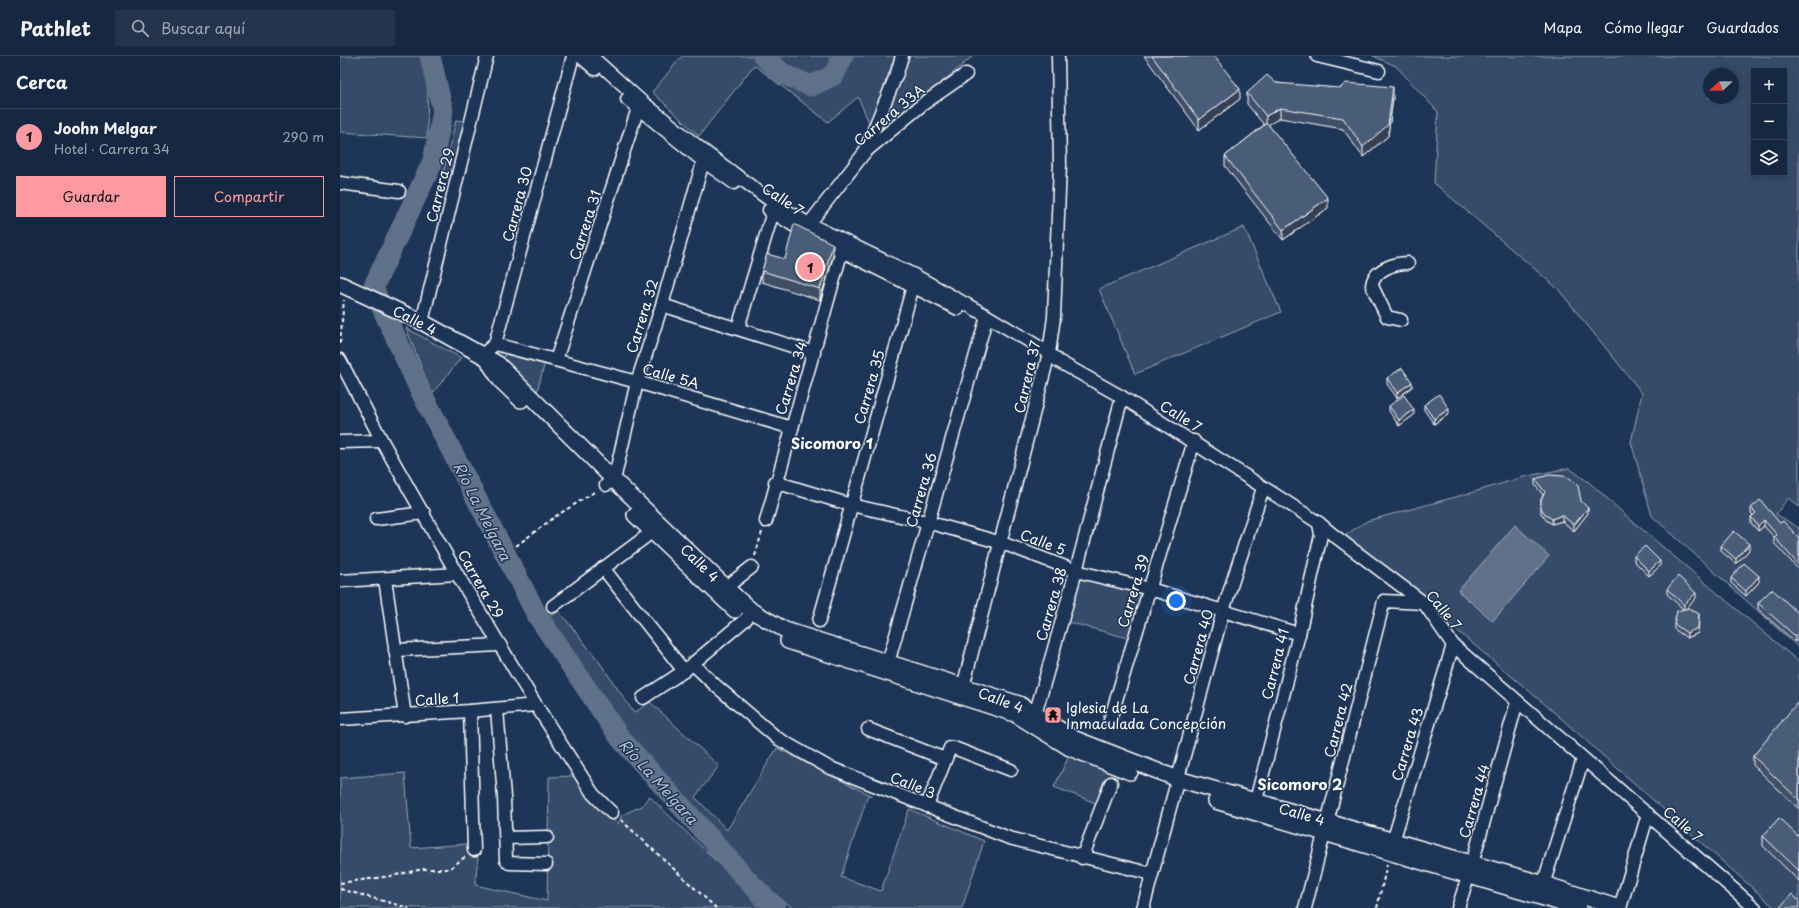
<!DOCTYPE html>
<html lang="es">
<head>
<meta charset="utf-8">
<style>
  :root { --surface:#162841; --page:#23344c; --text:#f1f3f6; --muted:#9ea6b1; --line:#35445a; --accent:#ff9aa2 }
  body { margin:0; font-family:"Playpen Sans",sans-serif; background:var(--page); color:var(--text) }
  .controls { position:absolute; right:12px; top:12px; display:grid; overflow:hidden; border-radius:0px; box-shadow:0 2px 6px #0003 }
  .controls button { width:36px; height:36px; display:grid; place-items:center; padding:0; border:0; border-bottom:1px solid var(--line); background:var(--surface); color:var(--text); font:20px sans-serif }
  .compass { position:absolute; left:1363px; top:12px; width:36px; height:36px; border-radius:50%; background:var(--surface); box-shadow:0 2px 6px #0003; rotate:248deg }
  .you { position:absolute; left:836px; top:545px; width:14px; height:14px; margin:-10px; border:3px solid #fff; border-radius:50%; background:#1a73e8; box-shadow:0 0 0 6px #1a73e833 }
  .badge { display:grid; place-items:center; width:26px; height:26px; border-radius:50%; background:var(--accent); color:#111; font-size:13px; font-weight:700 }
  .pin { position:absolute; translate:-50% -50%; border:2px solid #fff; box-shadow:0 1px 4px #0006 }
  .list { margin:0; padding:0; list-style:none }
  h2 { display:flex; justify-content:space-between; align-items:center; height:52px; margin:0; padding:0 16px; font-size:17px }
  h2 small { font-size:13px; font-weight:400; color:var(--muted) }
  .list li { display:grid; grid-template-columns:26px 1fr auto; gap:12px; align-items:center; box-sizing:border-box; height:56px; padding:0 16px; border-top:1px solid var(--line) }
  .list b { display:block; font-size:15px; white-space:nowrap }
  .list p { margin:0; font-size:13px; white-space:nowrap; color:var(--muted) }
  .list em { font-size:13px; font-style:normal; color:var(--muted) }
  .actions { display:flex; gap:8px; padding:12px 16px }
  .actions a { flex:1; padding:9px 0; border:1px solid var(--accent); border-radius:0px; text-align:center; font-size:14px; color:var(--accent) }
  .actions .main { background:var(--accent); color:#111 }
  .icon { flex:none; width:22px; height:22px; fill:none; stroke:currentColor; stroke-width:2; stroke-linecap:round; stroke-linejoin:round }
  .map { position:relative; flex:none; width:1459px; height:852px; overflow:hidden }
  header { display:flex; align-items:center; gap:24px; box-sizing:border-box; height:56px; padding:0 20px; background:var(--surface); border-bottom:1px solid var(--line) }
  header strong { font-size:19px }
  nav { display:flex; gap:22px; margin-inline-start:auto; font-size:14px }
  .search { width:280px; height:36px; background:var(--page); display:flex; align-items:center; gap:10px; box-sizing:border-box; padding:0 14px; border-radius:0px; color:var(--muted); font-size:15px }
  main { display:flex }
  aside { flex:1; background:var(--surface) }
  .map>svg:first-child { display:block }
</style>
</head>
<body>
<header>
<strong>Pathlet</strong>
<div class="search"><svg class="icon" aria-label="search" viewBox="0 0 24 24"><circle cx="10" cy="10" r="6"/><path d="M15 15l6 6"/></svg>Buscar aquí</div>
<nav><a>Mapa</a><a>Cómo llegar</a><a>Guardados</a></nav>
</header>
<main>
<aside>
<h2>Cerca<small></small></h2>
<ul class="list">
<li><span class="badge">1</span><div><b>Joohn Melgar</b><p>Hotel · Carrera 34</p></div><em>290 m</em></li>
</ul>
<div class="actions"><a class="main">Guardar</a><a>Compartir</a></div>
</aside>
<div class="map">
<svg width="1459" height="852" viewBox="0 0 1459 852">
  <rect width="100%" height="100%" fill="#1d3557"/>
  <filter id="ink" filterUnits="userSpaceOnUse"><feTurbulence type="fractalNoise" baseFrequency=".025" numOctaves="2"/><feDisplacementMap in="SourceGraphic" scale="8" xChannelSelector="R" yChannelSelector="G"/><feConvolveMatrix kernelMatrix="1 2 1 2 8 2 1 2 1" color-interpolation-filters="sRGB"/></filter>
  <g filter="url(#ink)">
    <g fill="#364b69" stroke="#9aa5b4" fill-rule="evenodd">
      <polygon points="0,0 83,0 88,26 87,82 0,76"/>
      <polygon points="342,0 555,0 530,69 518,41 488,66 414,9 359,80 312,36"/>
      <polygon points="570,0 633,0 545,74 541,72"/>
      <path d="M1033 0H1459V451L1448 442 1436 458 1459 472V592L1312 460 1291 386 1302 337 1218 233 1094 127 1098 56 1056 10ZM1414 15H1444V117H1414ZM1369 18H1393V42H1369Z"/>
      <polygon points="116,64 124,65 111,123 102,121"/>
      <polygon points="904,171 941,256 795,318 759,233"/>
      <polygon points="66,272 121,302 92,338"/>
      <polygon points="166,297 205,306 197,336 163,302"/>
      <path d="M1229 412 1251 428 1291 464 1459 606V843C1453 851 1444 852 1435 852L1207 650 1004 480 1027 465 1134 436 1183 421Z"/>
      <polygon points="741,522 802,538 791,583 728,566"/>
      <polygon points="219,555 258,604 294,657 310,646 379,710 355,741 387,774 437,692 532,740 528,739 501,821 541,835 569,753 644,785 622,852 453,852 422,830 285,683 205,563"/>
      <polygon points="730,698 779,718 776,725 766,722 756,747 714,731"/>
      <polygon points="65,717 71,792 128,788 131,801 138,801 135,829 207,845 209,721 234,720 257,751 278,768 282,759 302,750 309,740 398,826 419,852 0,852 0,722"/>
    </g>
    <polygon fill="#617289" stroke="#a0aab8" points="1175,469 1209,500 1153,565 1118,535"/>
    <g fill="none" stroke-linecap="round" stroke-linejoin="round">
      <g stroke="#617289" stroke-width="21">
        <polyline points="90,0 103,55 93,105 33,232 80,334 197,559 280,682 410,827 436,852"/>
        <polyline points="423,0 443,18 471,30 494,19 503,0"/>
      </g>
      <g stroke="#fff" stroke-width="15">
        <g id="minor">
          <polyline points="240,0 255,13"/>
          <polyline points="251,0 300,44 365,96 435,148 469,168 576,220 647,260 709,297 718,305 782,341 979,467 992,478 1084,547 1113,589 1415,852"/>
          <polyline points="977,0 1039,15"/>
          <polyline points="287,43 363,105 394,127"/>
          <polyline points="525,95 557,17 562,0"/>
          <polyline points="0,127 59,135"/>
          <polyline points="429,154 464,176 618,253"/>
          <polyline points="469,168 525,96 583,48 626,18"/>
          <polyline points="322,249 474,297"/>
          <path d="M1061 264 1047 261 1032 230C1033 214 1054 207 1068 207"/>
          <polyline points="82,266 147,0"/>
          <polyline points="398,272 435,149"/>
          <polyline points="155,288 297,326 452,372"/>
          <polyline points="142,299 155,288 233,0"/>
          <polyline points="0,304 42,385 117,518 196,649 253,738 272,757"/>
          <polyline points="216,304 300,46"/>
          <polyline points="0,386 42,385"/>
          <polyline points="435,426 511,449 587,466 662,487 736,515 810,533 959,578"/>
          <polyline points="266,429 274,424 297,326 322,249 365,99"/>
          <polyline points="36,463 84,457"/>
          <polyline points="426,465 504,187"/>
          <polyline points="263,512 344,615"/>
          <polyline points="45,523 65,660"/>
          <polyline points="0,525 117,518"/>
          <polyline points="380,536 412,511"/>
          <polyline points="213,550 312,476"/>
          <polyline points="479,565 575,223"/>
          <polyline points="55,594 160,589"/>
          <polyline points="353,608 375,629 437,682 488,711 669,782 812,818"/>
          <polyline points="546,614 647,260"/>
          <polyline points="621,639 709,297 714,261 720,109 718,0"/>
          <polyline points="303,642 344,615 406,563 412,555"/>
          <polyline points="157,653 164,741 166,804 169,807 206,808"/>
          <polyline points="130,655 134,794"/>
          <polyline points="0,663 130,655 196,649"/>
          <polyline points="770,664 854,385"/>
          <polyline points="693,666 736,515 782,341"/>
          <polyline points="528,673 605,703"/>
          <polyline points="587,750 610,692 614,692 671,714"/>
          <polyline points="914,752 959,578 981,479 979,467"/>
          <polyline points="166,782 207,781"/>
          <polyline points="1051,792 1113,589"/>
          <polyline points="742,802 771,727"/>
          <polyline points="1201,835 1243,703"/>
          <polyline points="803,852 883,555 923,432"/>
          <polyline points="965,852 1044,545 1084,547"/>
          <polyline points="1118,852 1132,808 1177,646"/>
          <polyline points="1280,852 1308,758"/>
        </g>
      </g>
      <g stroke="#fff" stroke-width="18">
        <g id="major">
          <polyline points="0,228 82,266 158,308 274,424 397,542 412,555 445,574 679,648 735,683 838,723 1204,828 1279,852"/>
          <polyline points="150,308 161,325 181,344"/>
          <polyline points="295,459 395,554"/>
          <polyline points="448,585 675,658 730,692 790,716"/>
          <polyline points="876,745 1238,852"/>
        </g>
      </g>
      <g stroke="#fff" stroke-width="2" stroke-dasharray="4 3" stroke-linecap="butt">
        <polyline points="0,287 4,244"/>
        <polyline points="176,490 216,460 256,435"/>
        <polyline points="415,500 422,476"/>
        <polyline points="281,764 376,852"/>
        <polyline points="0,827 51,820 83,813 109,813 125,801"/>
        <polyline points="0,833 69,852"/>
        <polyline points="1037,852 1047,808"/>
      </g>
      <use href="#minor" stroke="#1d3557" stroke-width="12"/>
      <use href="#major" stroke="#1d3557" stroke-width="15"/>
    </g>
    <g fill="#405068" stroke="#fff">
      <polygon points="804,0 874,0 900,43 859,74"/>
      <polygon points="936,27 1053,42 1048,80 1023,101 1003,73 940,62 928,68 988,152 943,184 885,110 885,100 924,69 907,48 907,37"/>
      <polygon points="493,199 480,244 422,226 422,215 445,203"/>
      <polygon points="1047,322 1072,331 1057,342 1047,328"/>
      <polygon points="1084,349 1109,358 1094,368 1084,354"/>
      <polygon points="1049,350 1074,359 1059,370 1049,355"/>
      <polygon points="1195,423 1241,445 1248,457 1234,475 1222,465 1212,468 1206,464 1201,457 1201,444 1203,439 1195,429"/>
      <polygon points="1411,452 1440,467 1459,482 1459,514 1434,487 1434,481 1424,470 1418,475 1411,467 1411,461 1413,459 1411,457"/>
      <polygon points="1381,490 1409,494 1396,508 1381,495"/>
      <polygon points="1294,500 1320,510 1309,520 1294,505"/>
      <polygon points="1391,522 1419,526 1406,540 1391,527"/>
      <polygon points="1327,533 1356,542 1346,552 1359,563 1358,577 1347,582 1334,573 1334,568 1343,553 1327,538"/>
      <polygon points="1418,547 1459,558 1459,581 1455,586 1418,553"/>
      <polygon points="1459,649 1459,753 1413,709 1413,700"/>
      <polygon points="1423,780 1459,781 1459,825 1423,790"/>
    </g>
    <g fill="#344155" stroke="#fff">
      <polygon points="1053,31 1053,42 1048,80 1023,101 1023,91"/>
      <polygon points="900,33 900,43 859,74 859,64"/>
      <polygon points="940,52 940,62 926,70 926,60"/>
      <polygon points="988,142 988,152 943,184 943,174"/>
      <polygon points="493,188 493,199 480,244 480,233"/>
      <polygon points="1072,326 1072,331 1057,342 1057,337"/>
      <polygon points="1109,353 1109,358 1094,368 1094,363"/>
      <polygon points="1074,354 1074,359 1059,370 1059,364"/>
      <polygon points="1248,452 1248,457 1234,475 1234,469"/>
      <polygon points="1222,459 1222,465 1212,468 1212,463"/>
      <polygon points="1424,464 1424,470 1418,475 1418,470"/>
      <polygon points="1409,488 1409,494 1396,508 1396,503"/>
      <polygon points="1320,505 1320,510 1309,520 1309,515"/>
      <polygon points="1419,520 1419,526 1406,540 1406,535"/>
      <polygon points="1356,537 1356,542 1344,555 1344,549"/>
      <polygon points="1359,558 1358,577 1347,582 1347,577"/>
      <polygon points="1459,576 1459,581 1455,586 1455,580"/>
    </g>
    <g fill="#4a5d79" stroke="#fff">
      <polygon points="812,0 874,0 900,33 859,64"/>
      <polygon points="927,19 936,27 1000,32 1006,27 1053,31 1048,69 1023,91 1003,62 940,52 926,60 907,37"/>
      <polygon points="927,67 988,142 943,174 885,100"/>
      <polygon points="454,168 493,188 480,233 422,215 427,198 445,203"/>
      <polygon points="1062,312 1072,326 1057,337 1047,322"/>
      <polygon points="1099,338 1109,353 1094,363 1084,349"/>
      <polygon points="1064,339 1074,354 1059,364 1049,350"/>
      <polygon points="1209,419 1223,420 1231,423 1238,430 1241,445 1248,452 1234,469 1222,459 1212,463 1206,459 1201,452 1201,444 1205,436 1195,423"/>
      <polygon points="1420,444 1440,467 1443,465 1459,482 1459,509 1434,481 1437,479 1424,464 1418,470 1411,461 1416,457 1411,452"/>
      <polygon points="1394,475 1409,488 1396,503 1381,490"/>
      <polygon points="1305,490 1320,505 1309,515 1294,500"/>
      <polygon points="1404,507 1419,520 1406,535 1391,522"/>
      <polygon points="1338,520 1356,537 1344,549 1327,533"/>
      <polygon points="1432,533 1459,558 1459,576 1455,580 1418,547"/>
      <polygon points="1349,552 1359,558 1358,572 1347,577 1334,568 1337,555"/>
      <polygon points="1457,647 1459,649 1459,744 1413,700"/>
      <polygon points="1439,762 1459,781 1459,815 1423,780"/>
      <polygon points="1452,838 1459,845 1459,852 1441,852 1440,851"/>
    </g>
  </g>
  <defs>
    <g id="temple-square" transform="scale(0.9)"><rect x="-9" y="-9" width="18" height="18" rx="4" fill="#ff9aa2" stroke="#1d3557"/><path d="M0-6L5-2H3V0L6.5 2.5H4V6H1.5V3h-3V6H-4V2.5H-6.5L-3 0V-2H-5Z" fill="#111"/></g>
  </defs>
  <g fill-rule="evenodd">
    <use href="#temple-square" x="713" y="659"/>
  </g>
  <g text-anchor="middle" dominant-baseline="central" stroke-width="3" stroke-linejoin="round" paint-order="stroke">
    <g font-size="14" fill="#fff" stroke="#1d3557">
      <text transform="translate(549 59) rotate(-40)">Carrera 33A</text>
      <text transform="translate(100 129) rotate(-76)">Carrera 29</text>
      <text transform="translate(443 143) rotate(34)">Calle 7</text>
      <text transform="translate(177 148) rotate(-75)">Carrera 30</text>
      <text transform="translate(245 169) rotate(-72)">Carrera 31</text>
      <text transform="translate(302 260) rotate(-73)">Carrera 32</text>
      <text transform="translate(75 264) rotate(27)">Calle 4</text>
      <text transform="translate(331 320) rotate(16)">Calle 5A</text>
      <text transform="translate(687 321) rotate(-77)">Carrera 37</text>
      <text transform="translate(451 322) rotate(-73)">Carrera 34</text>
      <text transform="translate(529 331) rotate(-74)">Carrera 35</text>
      <text transform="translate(841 360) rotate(32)">Calle 7</text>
      <text transform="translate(581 434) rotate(-74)">Carrera 36</text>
      <text transform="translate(703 486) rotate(21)">Calle 5</text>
      <text transform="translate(360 507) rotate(44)">Calle 4</text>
      <text transform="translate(141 528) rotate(60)">Carrera 29</text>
      <text transform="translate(793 535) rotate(-73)">Carrera 39</text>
      <text transform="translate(711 548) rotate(-74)">Carrera 38</text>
      <text transform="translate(1104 554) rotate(51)">Calle 7</text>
      <text transform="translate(858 591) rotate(-75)">Carrera 40</text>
      <text transform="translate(935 608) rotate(-76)">Carrera 41</text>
      <text transform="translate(97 643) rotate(-4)">Calle 1</text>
      <text transform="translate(661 644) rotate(21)">Calle 4</text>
      <text transform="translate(998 664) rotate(-76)">Carrera 42</text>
      <text transform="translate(1067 688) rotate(-73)">Carrera 43</text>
      <text transform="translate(573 729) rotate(22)">Calle 3</text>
      <text transform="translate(1134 745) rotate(-74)">Carrera 44</text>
      <text transform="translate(962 758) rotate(16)">Calle 4</text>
      <text transform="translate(1343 768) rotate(41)">Calle 7</text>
    </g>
    <g font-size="14" fill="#fff" stroke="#1d3557" text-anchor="start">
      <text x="726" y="651">Iglesia de La<tspan x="726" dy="16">Inmaculada Concepción</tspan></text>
    </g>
    <g font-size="15" font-weight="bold" fill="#fff" stroke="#1d3557">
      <text x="492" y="386">Sicomoro 1</text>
      <text x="960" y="727">Sicomoro 2</text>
    </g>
    <g font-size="15" font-style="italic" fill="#b8c0ca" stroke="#1d3557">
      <text transform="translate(143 455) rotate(63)">Río La Melgara</text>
      <text transform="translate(319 725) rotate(48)">Río La Melgara</text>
    </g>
  </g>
</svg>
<div class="controls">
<button>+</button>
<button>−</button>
<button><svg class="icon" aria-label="layers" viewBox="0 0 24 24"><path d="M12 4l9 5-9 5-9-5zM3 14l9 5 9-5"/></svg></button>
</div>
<svg class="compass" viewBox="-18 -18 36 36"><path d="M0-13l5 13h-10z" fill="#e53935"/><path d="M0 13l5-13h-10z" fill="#9ea6b1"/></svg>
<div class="you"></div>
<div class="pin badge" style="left:470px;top:211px">1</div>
</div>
</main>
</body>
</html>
